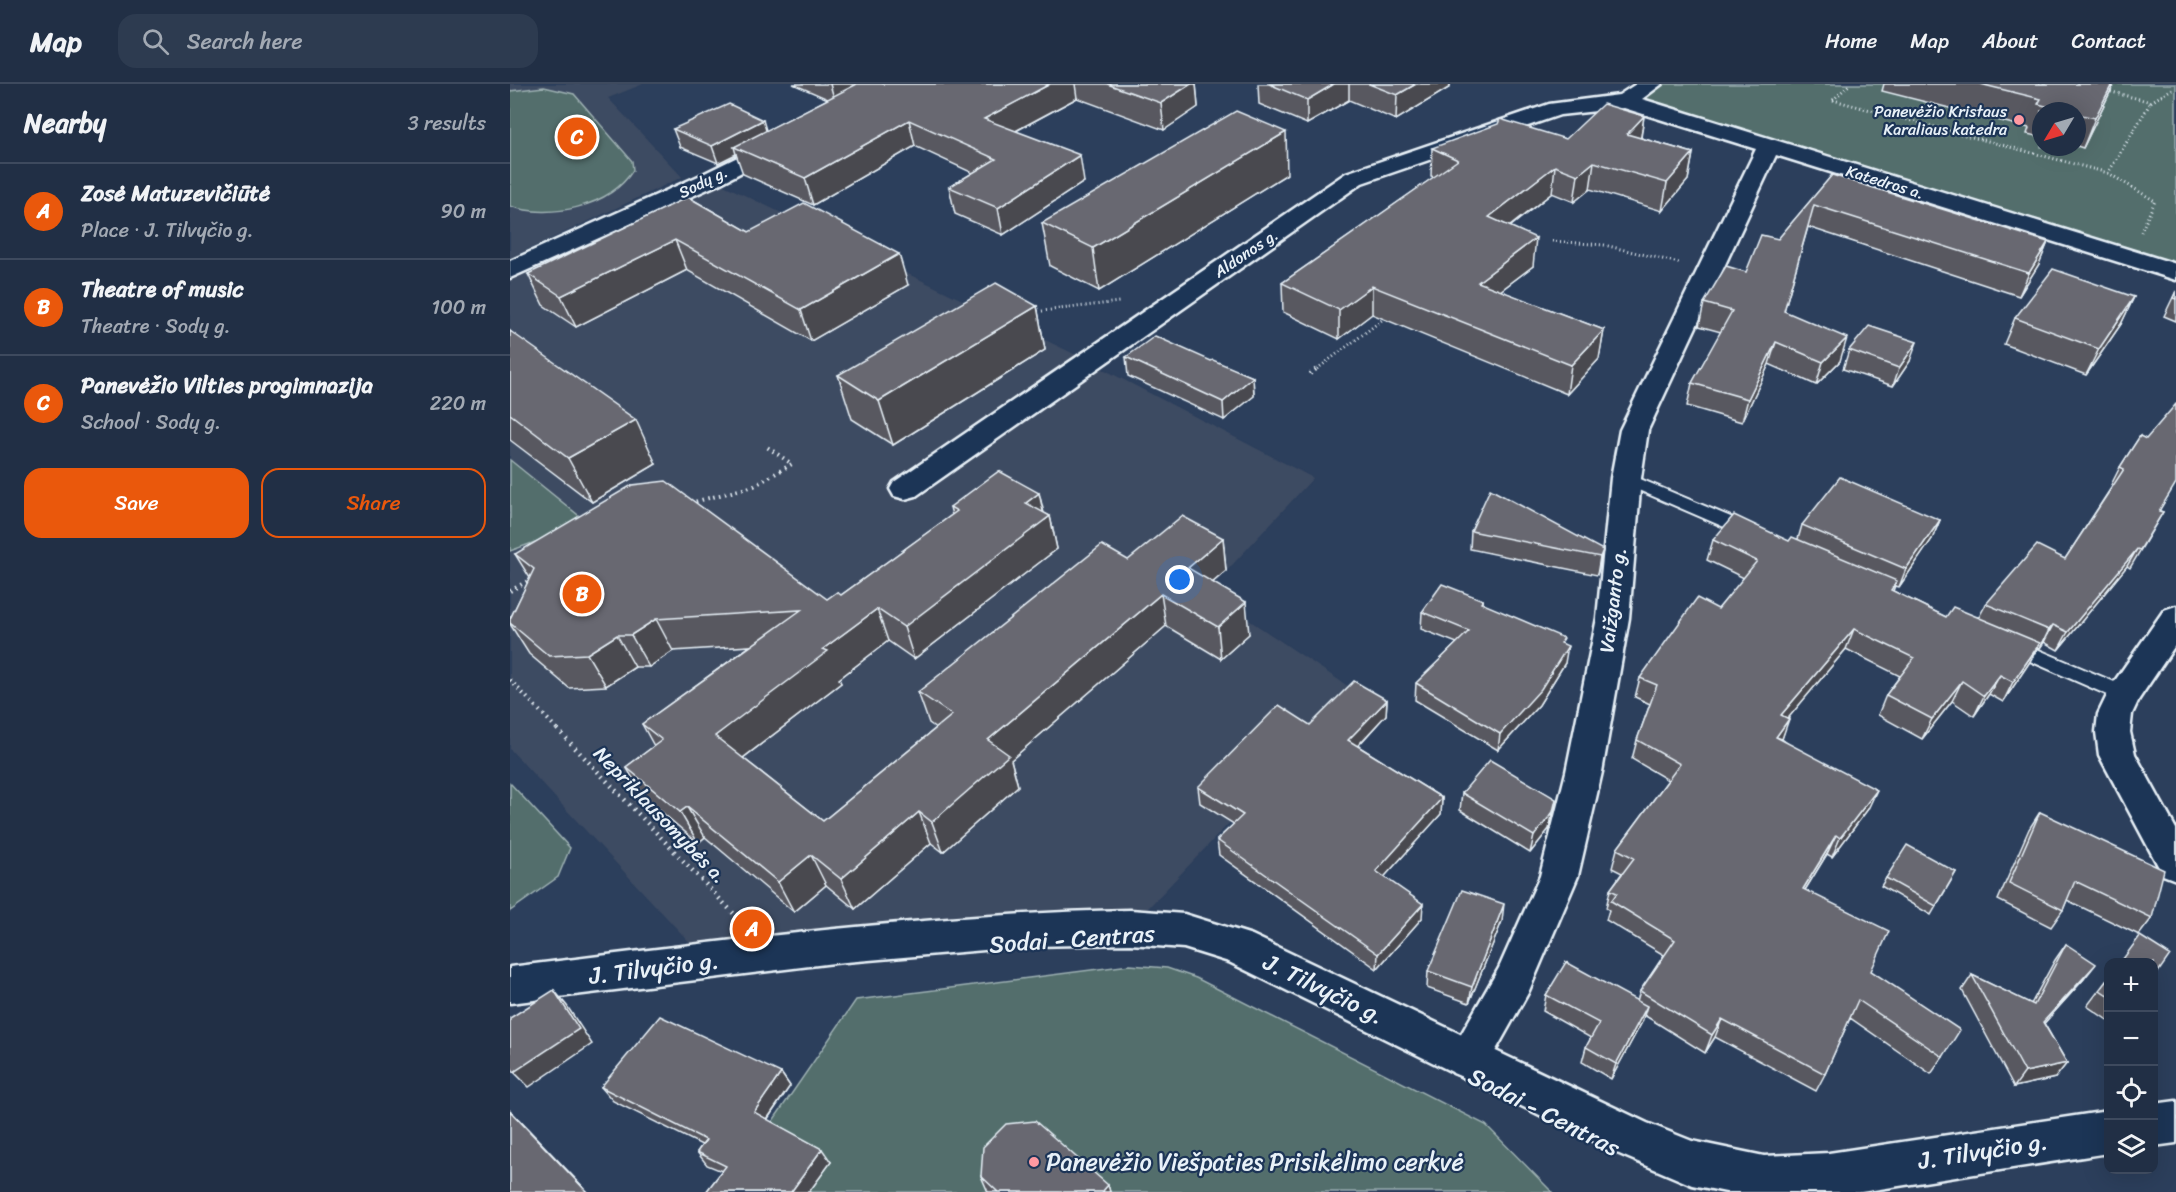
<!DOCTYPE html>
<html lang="en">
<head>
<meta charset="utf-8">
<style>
  :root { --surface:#212f45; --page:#2d3b50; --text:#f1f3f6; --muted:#a2a9b3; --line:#3e4a5e; --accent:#ea580c }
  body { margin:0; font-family:Sriracha,sans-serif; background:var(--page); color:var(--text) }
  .controls { position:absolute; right:18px; bottom:18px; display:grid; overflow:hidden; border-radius:12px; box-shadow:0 6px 24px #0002 }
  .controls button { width:54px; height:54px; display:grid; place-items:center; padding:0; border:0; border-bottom:2px solid var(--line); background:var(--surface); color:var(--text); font:30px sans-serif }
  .compass { position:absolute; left:1522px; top:18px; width:54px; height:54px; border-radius:50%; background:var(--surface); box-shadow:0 6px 24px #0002; rotate:232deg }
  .you { position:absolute; left:670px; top:496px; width:21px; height:21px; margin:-15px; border:4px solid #fff; border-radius:50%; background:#1a73e8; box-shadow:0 0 0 9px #1a73e833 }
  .badge { display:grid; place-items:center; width:39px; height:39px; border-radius:50%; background:var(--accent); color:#fff; font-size:20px; font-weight:700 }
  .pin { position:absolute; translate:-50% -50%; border:3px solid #fff; box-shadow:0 2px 6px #0006 }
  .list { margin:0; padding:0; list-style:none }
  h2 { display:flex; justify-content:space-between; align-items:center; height:78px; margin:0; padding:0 24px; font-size:26px }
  h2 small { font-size:20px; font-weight:400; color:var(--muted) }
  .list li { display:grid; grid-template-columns:39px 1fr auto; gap:18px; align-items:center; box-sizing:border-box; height:96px; padding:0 24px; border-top:2px solid var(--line) }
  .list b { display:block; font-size:22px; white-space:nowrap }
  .list p { margin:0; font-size:20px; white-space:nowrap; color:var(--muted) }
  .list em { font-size:20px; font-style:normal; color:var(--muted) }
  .actions { display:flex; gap:12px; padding:18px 24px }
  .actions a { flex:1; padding:14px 0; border:2px solid var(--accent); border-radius:18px; text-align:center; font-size:21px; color:var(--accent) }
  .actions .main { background:var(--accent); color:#fff }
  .icon { flex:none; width:33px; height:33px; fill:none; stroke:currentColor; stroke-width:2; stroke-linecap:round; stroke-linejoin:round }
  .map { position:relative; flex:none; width:1666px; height:1108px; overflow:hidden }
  header { display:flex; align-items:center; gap:36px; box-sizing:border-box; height:84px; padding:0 30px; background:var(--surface); border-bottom:2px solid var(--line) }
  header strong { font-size:28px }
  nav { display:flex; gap:33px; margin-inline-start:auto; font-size:21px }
  .search { width:420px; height:54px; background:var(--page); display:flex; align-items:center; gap:15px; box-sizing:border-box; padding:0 21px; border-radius:18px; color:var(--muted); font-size:22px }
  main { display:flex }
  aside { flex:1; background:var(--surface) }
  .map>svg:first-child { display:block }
</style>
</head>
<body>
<header>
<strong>Map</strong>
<div class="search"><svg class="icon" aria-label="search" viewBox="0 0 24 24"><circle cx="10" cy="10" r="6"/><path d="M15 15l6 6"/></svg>Search here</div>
<nav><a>Home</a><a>Map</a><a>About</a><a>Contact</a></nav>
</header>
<main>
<aside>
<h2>Nearby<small>3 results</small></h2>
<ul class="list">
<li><span class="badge">A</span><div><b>Zosė Matuzevičiūtė</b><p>Place · J. Tilvyčio g.</p></div><em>90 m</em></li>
<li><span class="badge">B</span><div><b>Theatre of music</b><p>Theatre · Sodų g.</p></div><em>100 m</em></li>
<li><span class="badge">C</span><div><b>Panevėžio Vilties progimnazija</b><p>School · Sodų g.</p></div><em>220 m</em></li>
</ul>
<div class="actions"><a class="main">Save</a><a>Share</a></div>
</aside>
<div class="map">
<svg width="1666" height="1108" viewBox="0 0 1666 1108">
  <rect width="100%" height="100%" fill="#2c3f5c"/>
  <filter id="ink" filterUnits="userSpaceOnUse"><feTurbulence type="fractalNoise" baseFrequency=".0167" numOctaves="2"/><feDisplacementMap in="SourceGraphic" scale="12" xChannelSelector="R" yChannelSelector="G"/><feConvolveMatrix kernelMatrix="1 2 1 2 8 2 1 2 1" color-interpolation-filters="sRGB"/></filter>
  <g filter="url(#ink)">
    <g fill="#3e4b62">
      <polygon points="0,0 133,0 98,14 172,93 0,174"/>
      <polygon points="201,95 560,268 803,394 697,508 845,607 620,843 197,877 0,665 0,467 77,438 0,376 0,186"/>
    </g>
    <g fill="#526e6c" stroke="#9db0b2" stroke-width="1.5" fill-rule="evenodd">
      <path d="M1140 0H1666V188L1115 17ZM1531 27H1567V63H1531Z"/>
      <path d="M34 3 64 10 122 77 123 86C100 123 39 136 0 122V7Z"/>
      <polygon points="0,376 78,439 0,467"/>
      <polygon points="0,699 60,764 48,793 0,827"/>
      <polygon points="620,881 657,884 686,894 976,1041 1042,1108 214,1108 346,916"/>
    </g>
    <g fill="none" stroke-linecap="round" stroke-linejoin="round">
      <g stroke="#e8f1f8" stroke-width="4">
        <g id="lane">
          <polygon points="1116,389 1247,444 1249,448 1247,452 1235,452 1110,398 1108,394 1110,390"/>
          <polygon points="1503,555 1621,605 1623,610 1621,615 1614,617 1607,615 1497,567 1494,562 1497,557"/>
        </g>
      </g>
      <g stroke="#e8f1f8" stroke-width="5">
        <g id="street">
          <polygon points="1126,0 1152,0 1132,15 1666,180 1666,196 1266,71 1138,346 1131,394 1119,534 1092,688 1068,792 1018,909 973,989 958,995 943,989 937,975 989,884 1030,792 1056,688 1087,534 1101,394 1110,346 1246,65 1114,24 1050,31 852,99 406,412 395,415 384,412 380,405 384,398 836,89 1039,20 1109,11"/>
          <polygon points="268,53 276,55 279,60 276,65 209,100 0,194 0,177 193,90"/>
          <polygon points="1666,522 1666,560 1629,615 1622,630 1620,648 1625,670 1666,745 1666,796 1653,791 1589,671 1586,648 1588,630 1602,601 1654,526"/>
        </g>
      </g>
      <g stroke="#e8f1f8" stroke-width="5">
        <g id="primary">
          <path d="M620 826 674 830 742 851 1137 1039 1182 1057 1254 1072 1319 1069 1598 1027V1069L1351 1108H1216L1182 1101 1107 1069 719 878 674 864 620 860 522 862 324 879 0 919V883C206 858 412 830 620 826Z"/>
          <polygon points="1666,1017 1666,1059 1644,1062 1644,1020"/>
        </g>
      </g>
      <g stroke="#e8f1f8" stroke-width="3" stroke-dasharray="1 3" stroke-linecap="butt">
        <polyline points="1323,16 1598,89 1641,18 1598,7"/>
        <polyline points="1323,16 1340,0"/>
        <polyline points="1641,18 1662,5"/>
        <polyline points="1598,89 1645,117 1631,148"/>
        <polyline points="1042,157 1094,161 1169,179"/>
        <polyline points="524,228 609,218"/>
        <polyline points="807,285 876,233"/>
      </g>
      <g stroke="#e8f1f8" stroke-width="4" stroke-dasharray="1.5 4.5" stroke-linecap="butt">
        <polyline points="800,290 809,283"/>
        <polyline points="180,419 244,402 282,380 257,363"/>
        <polyline points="0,507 23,494"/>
        <polyline points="0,596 49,647"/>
      </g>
      <polyline stroke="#e8f1f8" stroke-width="4.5" stroke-dasharray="1.5 5" stroke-linecap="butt" points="47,645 228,834"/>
      <use href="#lane" fill="#1d3557" fill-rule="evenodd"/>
      <use href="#street" fill="#1d3557" fill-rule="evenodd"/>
      <use href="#primary" fill="#1d3557" fill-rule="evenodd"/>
    </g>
    <g fill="#595961" stroke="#e8f1f8" stroke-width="1.5">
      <polygon points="283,0 686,0 688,23 654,46 567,14 506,47 574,98 493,151 445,130 439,103 463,89 405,62 303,121 233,90 226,70 208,79 170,63 163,45 256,47 318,15"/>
      <polygon points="748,0 940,0 940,3 886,36 839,16 797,40 749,20"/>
      <polygon points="1374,0 1604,0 1573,64 1567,62 1567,27 1531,27 1531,53 1517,50 1519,44 1372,7"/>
      <polygon points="1134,32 1131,54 1183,69 1178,96 1152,127 1080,105 1064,118 1042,109 1000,143 1023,182 990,207 1094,246 1089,275 1057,310 862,230 829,255 773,228 772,199 924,93 921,92 922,64 1056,55"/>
      <polygon points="777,90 589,207 540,182 532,139"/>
      <polygon points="1322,91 1538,158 1529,180 1509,212 1298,143 1274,227 1330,277 1306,301 1259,280 1232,338 1177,322 1182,299 1211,248 1189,242 1194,219 1236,188 1268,155"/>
      <polygon points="178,113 239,148 398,201 301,257 177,186 66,243 33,221 18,190"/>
      <polygon points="1666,207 1666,237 1654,232"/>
      <polygon points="1624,213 1611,240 1576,291 1494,260 1505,234"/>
      <polygon points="527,222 535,266 383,361 342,335 328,291"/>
      <polygon points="0,247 146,380 82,418 0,356"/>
      <polygon points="1339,266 1400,277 1383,302 1333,285"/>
      <polygon points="616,273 701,277 743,293 744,312 714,336 618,292"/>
      <polygon points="1630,352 1650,427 1653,428 1620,484 1617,482 1548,566 1534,558 1530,564 1528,563 1519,579 1493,618 1479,610 1464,632 1442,617 1412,655 1368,631 1376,611 1390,592 1336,565 1278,634 1272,655 1358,725 1322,773 1317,770 1295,806 1361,887 1433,973 1421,990 1340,934 1315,990 1306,1007 1205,953 1195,969 1134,931 1132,938 1101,995 1072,978 1076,963 1081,954 1033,927 1036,911 1127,917 1130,907 1154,871 1096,836 1099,826 1096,824 1100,806 1112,789 1102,784 1107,765 1158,696 1122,675 1127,656 1140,620 1125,613 1130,594 1208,525 1234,494 1197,476 1203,456 1279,457 1288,455 1292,441 1430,436 1422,455 1389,503 1385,502 1383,507 1436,533 1469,533 1476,520 1555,475 1603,401 1601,401 1610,383"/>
      <polygon points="529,409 534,429 540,432 547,465 404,575 378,557 329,595 331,599 233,674 313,737 426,644 419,639 408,608 618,476 713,454 716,487 703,498 739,550 711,575 656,542 501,676 508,702 433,768 421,759 345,825 316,801 284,828 195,753 188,759 135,714 116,683 144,662 132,640 240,562 163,567 139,583 125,583 96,602 59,604 19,570 0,540 0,535 20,494 5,470 317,515 331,511 442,431 440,423"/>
      <polygon points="961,447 1093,466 1089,484 1087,491 960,465"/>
      <polygon points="973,516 973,520 1053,560 1055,579 1029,621 988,666 905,616 906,599 947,559 911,545 912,528"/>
      <polygon points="877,616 876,631 848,662 932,714 931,730 874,793 912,834 867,885 709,771 707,756 724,740 690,719 688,703 800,641"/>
      <polygon points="952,709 1043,732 1039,745 1020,769 950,726"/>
      <polygon points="1530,728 1642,834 1629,851 1557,816 1553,826 1541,843 1488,816 1519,745"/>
      <polygon points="1446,788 1421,831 1371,802 1376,794"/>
      <polygon points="992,837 959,919 917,904 918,887"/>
      <polygon points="1556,860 1574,895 1534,939 1557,979 1545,994 1504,1003 1452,906 1462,891 1521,920 1545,876"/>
      <polygon points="1599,893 1599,937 1577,922"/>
      <polygon points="271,989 280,1002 257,1036 321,1078 299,1108 196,1108 212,1087 197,1081 187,1068 192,1061 103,1017 91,1003"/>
      <polygon points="471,1092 598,1101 600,1108 478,1108"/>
    </g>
    <g fill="#49494f" stroke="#e8f1f8" stroke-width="1.5">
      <polygon points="320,0 360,0 325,18"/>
      <polygon points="540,0 565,0 567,14 479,61 474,35"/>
      <polygon points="681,0 686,0 688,23 654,46 651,19"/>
      <polygon points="824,0 839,0 839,16 797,40 797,16"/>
      <polygon points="906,0 940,0 940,3 886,36 887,11"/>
      <polygon points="1602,0 1604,0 1573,64 1585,34"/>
      <polygon points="1134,32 1130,58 1117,50"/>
      <polygon points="253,36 258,53 224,63 226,70 208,79 202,62"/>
      <polygon points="399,36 405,62 303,121 295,94"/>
      <polygon points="776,48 777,90 589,207 583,164"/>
      <polygon points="1183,69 1178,96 1152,127 1157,99"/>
      <polygon points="570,71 574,98 493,151 488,124"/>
      <polygon points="1084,78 1080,105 1064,118 1068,91"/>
      <polygon points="1045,82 1042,109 976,161 979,133"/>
      <polygon points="1026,154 1023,182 965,226 968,198"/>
      <polygon points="165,156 177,186 66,243 51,212"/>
      <polygon points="1538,158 1529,180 1509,212 1519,189"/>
      <polygon points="389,170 398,201 301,257 291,226"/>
      <polygon points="862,202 862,230 829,255 829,226"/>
      <polygon points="1624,213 1611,240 1576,291 1589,265"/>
      <polygon points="527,222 535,266 383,361 369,317"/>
      <polygon points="1094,246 1089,275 1057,310 1061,281"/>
      <polygon points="1337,254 1330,277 1306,301 1313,278"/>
      <polygon points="1266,258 1259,280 1232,338 1238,315"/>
      <polygon points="1407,258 1400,277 1383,302 1389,284"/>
      <polygon points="743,293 744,312 714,336 713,318"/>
      <polygon points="126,336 146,380 82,418 58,374"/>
      <polygon points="529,409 535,436 540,432 547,465 404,575 394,543 516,419"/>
      <polygon points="1430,436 1422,455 1389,503 1396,485"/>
      <polygon points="713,454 716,487 682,516 678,484"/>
      <polygon points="1627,465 1617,482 1548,566 1558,548"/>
      <polygon points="1093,466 1089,484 1087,491 1090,473"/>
      <polygon points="651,510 656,542 501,676 508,702 433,768 422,738 478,656"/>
      <polygon points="736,518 739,550 711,575 708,543"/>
      <polygon points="367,525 378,557 329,595 331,599 221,683 205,652 313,565"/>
      <polygon points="146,535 163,567 139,583 121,551"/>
      <polygon points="1543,541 1534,558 1530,564 1539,546"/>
      <polygon points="1344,545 1336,565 1264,651 1271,631"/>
      <polygon points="107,551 125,583 96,602 77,570"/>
      <polygon points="1530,559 1519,579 1493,618 1503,598"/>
      <polygon points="1058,562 1055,579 1029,621 988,666 990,650"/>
      <polygon points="1490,591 1479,610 1464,632 1474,612"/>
      <polygon points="1452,597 1442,617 1412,655 1422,635"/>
      <polygon points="877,616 876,631 838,672 838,656"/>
      <polygon points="1279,635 1272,655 1266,653"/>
      <polygon points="1367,706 1358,725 1322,773 1330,754"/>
      <polygon points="932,714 931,730 866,802 866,787"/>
      <polygon points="1046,715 1039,745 1020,769 1024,752"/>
      <polygon points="177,723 195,753 188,759 170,728"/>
      <polygon points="409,728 421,759 345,825 331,795"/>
      <polygon points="1326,751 1317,770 1284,824 1293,805"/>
      <polygon points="301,771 316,801 284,828 268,798"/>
      <polygon points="913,820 912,834 867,885 868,870"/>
      <polygon points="994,820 992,837 959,919 962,903"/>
      <polygon points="1586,880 1574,895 1522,953 1533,938"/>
      <polygon points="44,906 57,922 82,960 19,1003 4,988"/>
      <polygon points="1137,922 1132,938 1101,995 1106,980"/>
      <polygon points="1212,935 1205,953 1195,969 1202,951"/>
      <polygon points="1557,979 1545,994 1504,1003 1515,988"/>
      <polygon points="271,989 280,1002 253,1041 244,1028"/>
      <polygon points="0,1026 78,1108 77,1108"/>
      <polygon points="312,1065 321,1078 299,1108 281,1108"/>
      <polygon points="598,1101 600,1108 592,1108"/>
    </g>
    <g fill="#686871" stroke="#e8f1f8" stroke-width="1.5">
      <polygon points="347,0 540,0 474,35 570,71 488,124 439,103 486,75 399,36 295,94 224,63"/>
      <polygon points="597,0 681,0 651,19"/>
      <polygon points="759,0 824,0 797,16"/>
      <polygon points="859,0 906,0 887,11"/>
      <polygon points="1470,0 1602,0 1585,34 1567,30 1567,27 1555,27 1528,20 1531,15"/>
      <polygon points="219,20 253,36 202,62 163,45"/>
      <polygon points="1093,20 1134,32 1117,50 1183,69 1157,99 1084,78 1068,91 1045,82 979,133 1026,154 968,198 1094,246 1061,281 862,202 829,226 772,199 948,76 922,64 988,40 990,35 1056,55"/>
      <polygon points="726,27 776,48 583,164 532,139"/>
      <polygon points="1322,91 1538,158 1519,189 1304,121 1274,227 1337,254 1313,278 1266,258 1238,315 1182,299 1222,227 1194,219 1216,182 1236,188 1251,151 1268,155"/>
      <polygon points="178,113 239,148 294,119 389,170 291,226 165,156 51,212 18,190"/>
      <polygon points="1543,185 1624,213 1589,265 1505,234"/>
      <polygon points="486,199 527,222 369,317 328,291"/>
      <polygon points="1666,207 1666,215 1663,214"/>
      <polygon points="1359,242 1407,258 1389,284 1339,266"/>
      <polygon points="0,247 126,336 58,374 0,330"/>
      <polygon points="645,252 701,277 703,276 743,293 713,318 616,273"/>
      <polygon points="1666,320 1666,399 1649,427 1653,428 1630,466 1627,465 1558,548 1543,541 1539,546 1476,520 1527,461 1555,475 1614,385 1610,383 1630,352 1636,355"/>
      <polygon points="489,387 529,409 516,419 540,432 394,543 367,525 313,565 318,567 205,652 313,737 442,631 408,608 592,461 618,476 672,432 713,454 678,484 736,518 708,543 651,510 478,656 499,671 422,738 409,728 331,795 301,771 268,798 177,723 170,728 116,683 152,656 132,640 291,526 146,535 121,551 107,551 77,570 39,572 0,539 0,535 24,485 5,470 122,401 156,397 317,515 327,508 331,511 447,427 440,423"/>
      <polygon points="1330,393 1430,436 1396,485 1292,441"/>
      <polygon points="980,405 1093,466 1090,473 961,447"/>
      <polygon points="1224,431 1279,457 1282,453 1387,497 1381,506 1436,533 1443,523 1530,559 1503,598 1490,591 1474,612 1452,597 1422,635 1376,611 1404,574 1344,545 1271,631 1279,635 1266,653 1367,706 1330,754 1326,751 1293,805 1379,847 1361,887 1450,946 1433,973 1348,916 1315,990 1212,935 1202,951 1130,907 1165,856 1101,817 1107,809 1100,806 1124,774 1107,765 1170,680 1127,656 1147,601 1130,594 1187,514 1208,525 1247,477 1203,456"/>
      <polygon points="932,500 973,516 971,519 1054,554 1051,559 1058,562 1031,605 990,650 906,599 959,547 912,528"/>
      <polygon points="844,597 877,616 838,656 932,714 866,787 913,820 868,870 707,756 733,731 688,703 769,621 800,641"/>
      <polygon points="980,676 1046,715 1043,728 1024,752 952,709"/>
      <polygon points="1530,728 1654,786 1642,834 1565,797 1553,826 1499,799"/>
      <polygon points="1397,761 1446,788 1426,822 1376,794"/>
      <polygon points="952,806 994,820 962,903 918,887"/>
      <polygon points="1630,852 1660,871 1644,894 1644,879 1610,879"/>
      <polygon points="1556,860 1586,880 1533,938 1557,979 1515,988 1462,891 1524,921"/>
      <polygon points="1056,878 1137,922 1106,980 1076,963 1089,939 1036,911"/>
      <polygon points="1599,895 1599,912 1590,906"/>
      <polygon points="44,906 69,945 4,988 0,981 0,934"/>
      <polygon points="150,932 271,989 244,1028 312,1065 281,1108 196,1108 216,1082 187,1068 196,1056 91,1003"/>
      <polygon points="0,1027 77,1108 0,1108"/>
      <polygon points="525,1037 598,1101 592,1108 488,1108 471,1092 473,1063 496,1040"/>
    </g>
  </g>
  <g fill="#ff9aa2" stroke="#1d3557" stroke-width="2">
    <circle cx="1509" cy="36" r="6"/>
    <circle cx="524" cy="1078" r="6"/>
  </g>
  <g text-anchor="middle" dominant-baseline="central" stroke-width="4.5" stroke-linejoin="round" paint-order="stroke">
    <g font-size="16" fill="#e8f1f8" stroke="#1d3557" text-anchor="end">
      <text x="1497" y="27">Panevėžio Kristaus<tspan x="1497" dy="18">Karaliaus katedra</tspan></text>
    </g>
    <g font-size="16" fill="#e8f1f8" stroke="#1d3557">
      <text transform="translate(193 98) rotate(-26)">Sodų g.</text>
      <text transform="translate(1375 98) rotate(17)">Katedros a.</text>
      <text transform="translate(736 169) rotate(-34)">Aldonos g.</text>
    </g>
    <g font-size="20" fill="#e8f1f8" stroke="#1d3557">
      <text transform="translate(1103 516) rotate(-83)">Vaižganto g.</text>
      <text transform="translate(150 731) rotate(46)">Nepriklausomybės a.</text>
    </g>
    <g font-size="24" fill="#e8f1f8" stroke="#1d3557">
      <text transform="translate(562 855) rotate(-4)">Sodai - Centras</text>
      <text transform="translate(144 884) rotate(-7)">J. Tilvyčio g.</text>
      <text transform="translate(814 905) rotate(26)">J. Tilvyčio g.</text>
      <text transform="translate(1034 1028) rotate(27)">Sodai - Centras</text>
      <text transform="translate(1473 1067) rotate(-9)">J. Tilvyčio g.</text>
    </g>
    <g font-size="24" fill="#e8f1f8" stroke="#1d3557" text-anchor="start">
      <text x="536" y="1078">Panevėžio Viešpaties Prisikėlimo cerkvė</text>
    </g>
  </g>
</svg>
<div class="controls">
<button>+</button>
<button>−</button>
<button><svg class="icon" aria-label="locate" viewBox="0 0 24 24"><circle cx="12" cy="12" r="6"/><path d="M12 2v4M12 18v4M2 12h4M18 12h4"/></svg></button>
<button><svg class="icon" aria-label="layers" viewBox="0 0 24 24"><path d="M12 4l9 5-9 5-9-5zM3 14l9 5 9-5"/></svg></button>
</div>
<svg class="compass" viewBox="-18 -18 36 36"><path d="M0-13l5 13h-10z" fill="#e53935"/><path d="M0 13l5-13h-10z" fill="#a2a9b3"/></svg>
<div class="you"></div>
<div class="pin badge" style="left:242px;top:845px">A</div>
<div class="pin badge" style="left:72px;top:510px">B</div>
<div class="pin badge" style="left:67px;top:53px">C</div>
</div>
</main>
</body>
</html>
